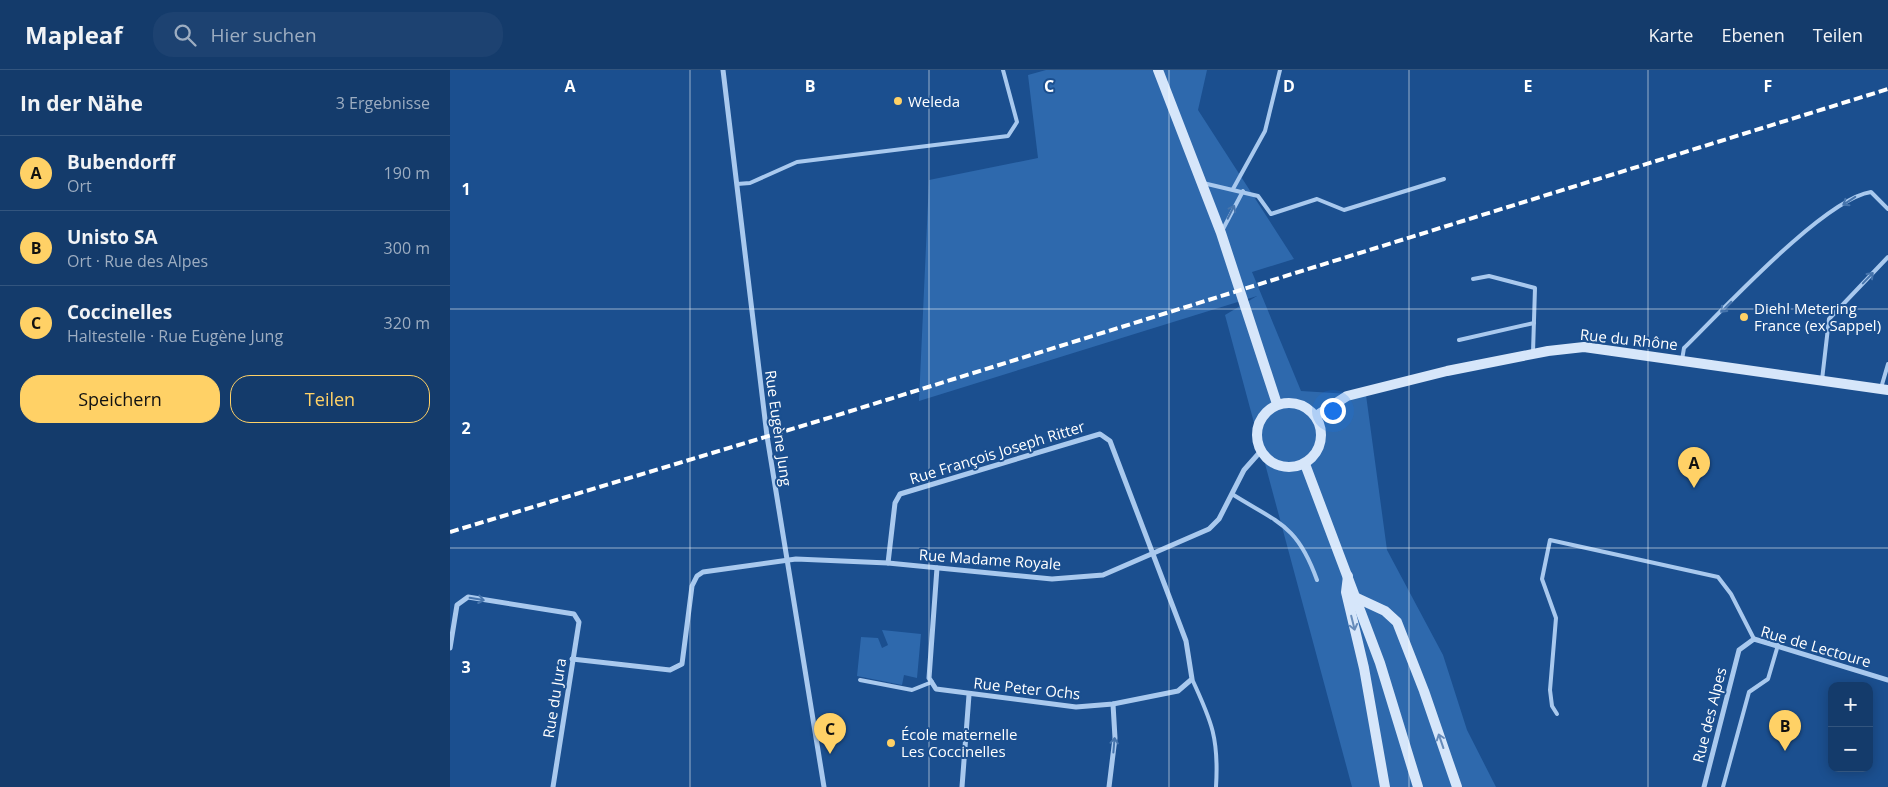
<!DOCTYPE html>
<html lang="de">
<head>
<meta charset="utf-8">
<style>
  :root { --surface:#143b6b; --page:#1d4271; --text:#f1f3f6; --muted:#9dadc1; --line:#33557e; --accent:#ffd166 }
  body { margin:0; font-family:"Open Sans",sans-serif; background:var(--page); color:var(--text) }
  .controls { position:absolute; right:15px; bottom:15px; display:grid; overflow:hidden; border-radius:10px; box-shadow:0 2px 12px #0003 }
  .controls button { width:45px; height:45px; display:grid; place-items:center; padding:0; border:0; border-bottom:1px solid var(--line); background:var(--surface); color:var(--text); font:25px sans-serif }
  .you { position:absolute; left:882px; top:340px; width:18px; height:18px; margin:-12px; border:4px solid #fff; border-radius:50%; background:#1a73e8; box-shadow:0 0 0 8px #1a73e833 }
  .badge { display:grid; place-items:center; width:32px; height:32px; border-radius:50%; background:var(--accent); color:#111; font-size:16px; font-weight:700 }
  .pin { position:absolute; translate:-50% -41px; filter:drop-shadow(0 1px 2px #0008) }
  .pin::after { content:''; position:absolute; top:26px; width:18px; height:15px; background:inherit; clip-path:polygon(0 0,100% 0,50% 100%) }
  .list { margin:0; padding:0; list-style:none }
  h2 { display:flex; justify-content:space-between; align-items:center; height:65px; margin:0; padding:0 20px; font-size:21px }
  h2 small { font-size:16px; font-weight:400; color:var(--muted) }
  .list li { display:grid; grid-template-columns:32px 1fr auto; gap:15px; align-items:center; box-sizing:border-box; height:75px; padding:0 20px; border-top:1px solid var(--line) }
  .list b { display:block; font-size:19px; white-space:nowrap }
  .list p { margin:0; font-size:16px; white-space:nowrap; color:var(--muted) }
  .list em { font-size:16px; font-style:normal; color:var(--muted) }
  .actions { display:flex; gap:10px; padding:15px 20px }
  .actions a { flex:1; padding:11px 0; border:1px solid var(--accent); border-radius:20px; text-align:center; font-size:18px; color:var(--accent) }
  .actions .main { background:var(--accent); color:#111 }
  .icon { flex:none; width:28px; height:28px; fill:none; stroke:currentColor; stroke-width:2; stroke-linecap:round; stroke-linejoin:round }
  .map { position:relative; flex:none; width:1438px; height:717px; overflow:hidden }
  header { display:flex; align-items:center; gap:30px; box-sizing:border-box; height:70px; padding:0 25px; background:var(--surface); border-bottom:1px solid var(--line) }
  header strong { font-size:24px }
  nav { display:flex; gap:28px; margin-inline-start:auto; font-size:18px }
  .search { width:350px; height:45px; background:var(--page); display:flex; align-items:center; gap:12px; box-sizing:border-box; padding:0 18px; border-radius:20px; color:var(--muted); font-size:19px }
  main { display:flex }
  aside { flex:1; background:var(--surface) }
  .map>svg:first-child { display:block }
</style>
</head>
<body>
<header>
<strong>Mapleaf</strong>
<div class="search"><svg class="icon" aria-label="search" viewBox="0 0 24 24"><circle cx="10" cy="10" r="6"/><path d="M15 15l6 6"/></svg>Hier suchen</div>
<nav><a>Karte</a><a>Ebenen</a><a>Teilen</a></nav>
</header>
<main>
<aside>
<h2>In der Nähe<small>3 Ergebnisse</small></h2>
<ul class="list">
<li><span class="badge">A</span><div><b>Bubendorff</b><p>Ort</p></div><em>190 m</em></li>
<li><span class="badge">B</span><div><b>Unisto SA</b><p>Ort · Rue des Alpes</p></div><em>300 m</em></li>
<li><span class="badge">C</span><div><b>Coccinelles</b><p>Haltestelle · Rue Eugène Jung</p></div><em>320 m</em></li>
</ul>
<div class="actions"><a class="main">Speichern</a><a>Teilen</a></div>
</aside>
<div class="map">
<svg width="1438" height="717" viewBox="0 0 1438 717">
  <rect width="100%" height="100%" fill="#1b4f8f"/>
  <g fill="#2e69ad">
    <polygon points="596,0 757,0 748,40 844,189 802,202 851,321 916,325 937,480 993,585 1017,660 1046,717 902,717 775,245 807,226 469,331 479,110 588,88 578,5"/>
    <polygon points="432,560 471,564 467,608 454,605 452,615 407,606 411,567 428,568 432,578 438,575"/>
  </g>
  <g fill="none" stroke-linecap="round" stroke-linejoin="round">
    <g stroke="#a9c9ee" stroke-width="4">
      <polyline points="753,113 808,126 821,144 867,129 894,140 994,109"/>
      <polyline points="287,114 300,113 347,92 558,66 567,52 553,0"/>
      <polyline points="783,119 815,61 830,0"/>
      <polyline points="772,161 793,121"/>
      <polyline points="1023,209 1039,206 1085,218 1083,282"/>
      <polyline points="1009,270 1084,253"/>
      <path d="M1232 290 1234 278C1271 242 1374 129 1421 122L1438 139"/>
      <polyline points="1372,310 1379,249 1438,187"/>
      <polyline points="1431,318 1438,294"/>
      <path d="M782 424C828 453 847 454 867 510"/>
      <path d="M742 609C762 652 769 669 766 717"/>
      <polyline points="410,610 462,620 482,612"/>
      <polyline points="1107,644 1102,636 1100,620 1106,548 1092,509 1100,470 1268,507 1281,524 1304,569"/>
      <polyline points="1273,717 1299,622 1318,609 1328,575"/>
    </g>
    <g stroke="#a9c9ee" stroke-width="5">
      <polyline points="273,0 317,366 374,717"/>
      <polyline points="438,493 445,433 450,424 650,364 660,371 736,571 742,609 728,621 663,634 626,637 486,619 479,608 487,498"/>
      <polyline points="0,578 7,535 18,527 124,544 129,552 103,717"/>
      <polyline points="122,589 220,600 232,594 242,516 247,506 253,502 346,489 438,493 602,509 653,505 759,459 769,449 794,400 810,382"/>
      <polyline points="512,717 519,625"/>
      <polyline points="659,717 665,668 663,634"/>
      <polyline points="1254,717 1289,580 1304,569 1438,610"/>
    </g>
    <g stroke="#d6e6fa" stroke-width="10">
      <polyline points="708,0 771,163 827,334"/>
      <circle cx="839" cy="365" r="32"/>
      <polyline points="866,346 897,326 997,301 1098,281 1134,277 1438,320"/>
      <polyline points="855,394 930,593 968,717"/>
      <polyline points="898,506 896,522 914,598 935,717"/>
      <polyline points="907,528 935,541 947,552 974,621 1007,717"/>
    </g>
    <polyline stroke="#fff" stroke-width="4" stroke-dasharray="9 4" stroke-linecap="butt" points="0,462 375,349 1438,19"/>
  </g>
  <defs><path id="oneway-shaft" d="M-6 0H5M1.5-3L5.5 0L1.5 3" fill="none" stroke-width="1.6" stroke-linecap="round" stroke-linejoin="round" transform="scale(1.25)"/></defs>
  <g stroke="#4674ac">
    <use href="#oneway-shaft" transform="translate(1399 131) rotate(147)"/>
    <use href="#oneway-shaft" transform="translate(781 142) rotate(-63)"/>
    <use href="#oneway-shaft" transform="translate(1418 208) rotate(-46)"/>
    <use href="#oneway-shaft" transform="translate(1276 237) rotate(135)"/>
    <use href="#oneway-shaft" transform="translate(27 529) rotate(9)"/>
    <use href="#oneway-shaft" transform="translate(664 675) rotate(-85)"/>
  </g>
  <g stroke="#668bba">
    <use href="#oneway-shaft" transform="translate(903 553) rotate(76)"/>
    <use href="#oneway-shaft" transform="translate(991 671) rotate(-109)"/>
  </g>
  <path fill="none" stroke="#fff" stroke-width="1" stroke-opacity="0.55" d="M240 0V717M479 0V717M719 0V717M959 0V717M1198 0V717M0 239H1438M0 478H1438"/>
  <g fill="#ffd166" stroke="#1b4f8f" stroke-width="2">
    <circle cx="448" cy="31" r="5"/>
    <circle cx="1294" cy="247" r="5"/>
    <circle cx="441" cy="673" r="5"/>
  </g>
  <g text-anchor="middle" dominant-baseline="central" stroke-width="4" stroke-linejoin="round" paint-order="stroke">
    <g font-size="15" fill="#fff" stroke="#1b4f8f" text-anchor="start">
      <text x="458" y="31">Weleda</text>
      <text x="1304" y="238">Diehl Metering<tspan x="1304" dy="17">France (ex Sappel)</tspan></text>
      <text x="451" y="664">École maternelle<tspan x="451" dy="17">Les Coccinelles</tspan></text>
    </g>
    <g font-size="15" fill="#fff" stroke="#1b4f8f">
      <text transform="translate(1179 269) rotate(6)">Rue du Rhône</text>
      <text transform="translate(329 358) rotate(82)">Rue Eugène Jung</text>
      <text transform="translate(547 382) rotate(-17)">Rue François Joseph Ritter</text>
      <text transform="translate(540 489) rotate(4)">Rue Madame Royale</text>
      <text transform="translate(1366 576) rotate(16)">Rue de Lectoure</text>
      <text transform="translate(577 618) rotate(6)">Rue Peter Ochs</text>
      <text transform="translate(104 628) rotate(-81)">Rue du Jura</text>
      <text transform="translate(1259 645) rotate(-76)">Rue des Alpes</text>
    </g>
  </g>
  <g font-size="16" text-anchor="middle" font-weight="bold" fill="#fff" stroke="#1b4f8f" stroke-width="4" stroke-linejoin="round" paint-order="stroke">
    <text x="120" y="22">A</text>
    <text x="360" y="22">B</text>
    <text x="599" y="22">C</text>
    <text x="839" y="22">D</text>
    <text x="1078" y="22">E</text>
    <text x="1318" y="22">F</text>
    <text x="16" y="125">1</text>
    <text x="16" y="364">2</text>
    <text x="16" y="603">3</text>
  </g>
</svg>
<div class="controls">
<button>+</button>
<button>−</button>
</div>
<div class="you"></div>
<div class="pin badge" style="left:1244px;top:418px">A</div>
<div class="pin badge" style="left:1335px;top:681px">B</div>
<div class="pin badge" style="left:380px;top:684px">C</div>
</div>
</main>
</body>
</html>
